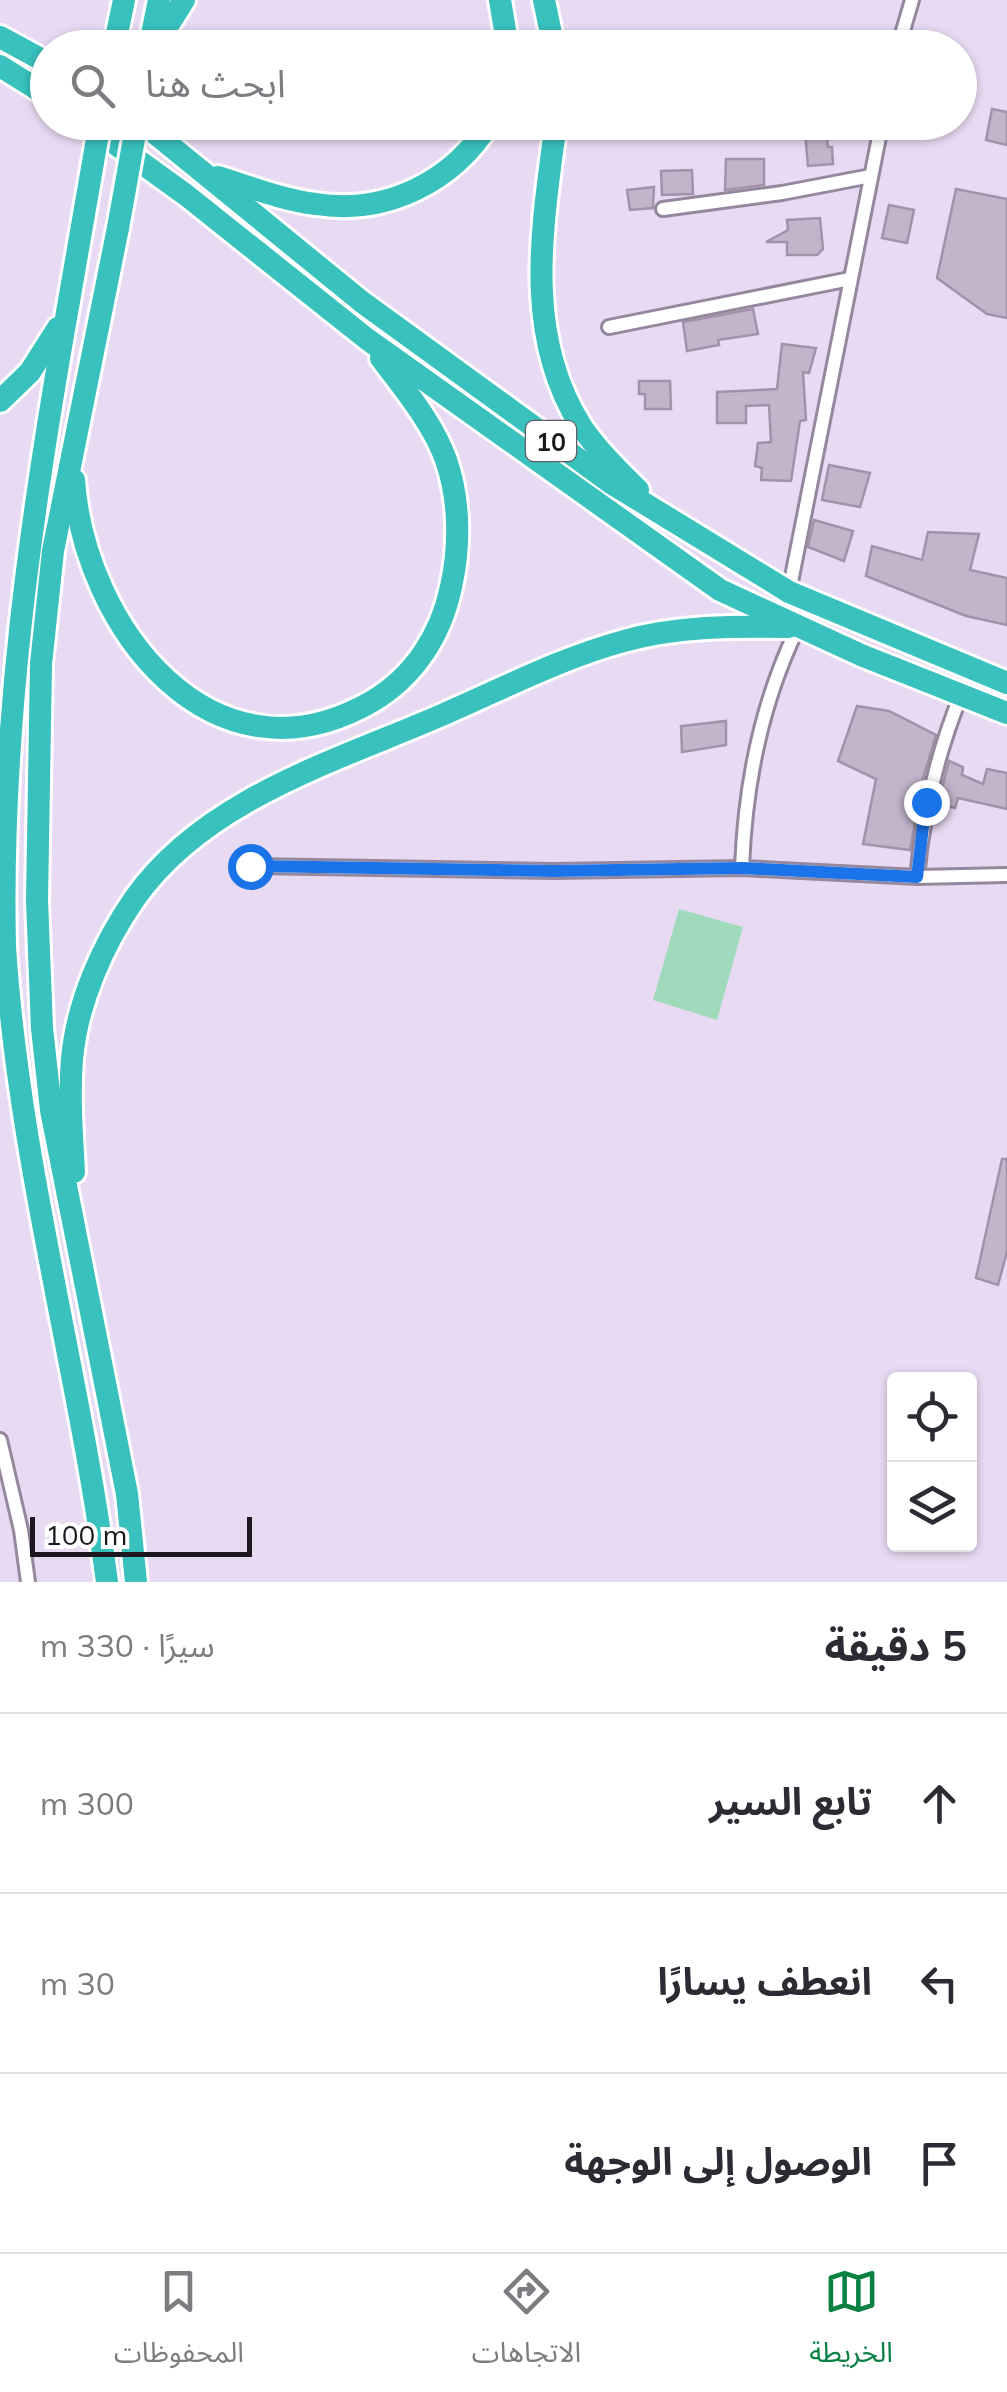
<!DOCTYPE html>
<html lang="ar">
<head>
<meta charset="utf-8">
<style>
  :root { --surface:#fff; --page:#f2f2f3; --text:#2b2b33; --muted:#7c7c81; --line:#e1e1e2; --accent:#0b8043 }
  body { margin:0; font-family:Mulish,"Noto Sans Arabic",sans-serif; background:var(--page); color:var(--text); direction:rtl }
  .controls { position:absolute; right:30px; bottom:30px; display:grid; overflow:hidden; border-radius:10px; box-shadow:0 2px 8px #0004 }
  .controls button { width:90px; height:90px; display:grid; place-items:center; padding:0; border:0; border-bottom:2px solid var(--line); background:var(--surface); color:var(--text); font:50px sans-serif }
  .scale { position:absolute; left:30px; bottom:25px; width:222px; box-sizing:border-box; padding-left:10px; border:5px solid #1d1820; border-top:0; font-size:28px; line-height:35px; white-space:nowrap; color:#1d1820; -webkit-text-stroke:8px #fff; paint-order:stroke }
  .stop { position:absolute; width:30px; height:30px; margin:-22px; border:8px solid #1a73e8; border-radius:50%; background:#fff }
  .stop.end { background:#1a73e8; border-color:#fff; box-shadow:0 2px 10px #0008 }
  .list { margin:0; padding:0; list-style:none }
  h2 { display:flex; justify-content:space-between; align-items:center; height:130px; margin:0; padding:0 40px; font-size:42px }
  h2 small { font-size:32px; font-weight:400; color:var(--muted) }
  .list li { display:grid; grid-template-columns:65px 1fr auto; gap:30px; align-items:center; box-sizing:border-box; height:180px; padding:0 40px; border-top:2px solid var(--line) }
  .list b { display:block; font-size:38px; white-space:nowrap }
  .list em { font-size:32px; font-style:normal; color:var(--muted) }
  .icon { flex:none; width:55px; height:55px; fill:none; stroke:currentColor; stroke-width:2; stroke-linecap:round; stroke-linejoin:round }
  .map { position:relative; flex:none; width:1007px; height:1582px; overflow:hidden; direction:ltr }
  .search { position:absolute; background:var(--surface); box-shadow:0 2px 8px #0004; left:30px; right:30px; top:30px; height:110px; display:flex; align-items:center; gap:25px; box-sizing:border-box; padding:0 35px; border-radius:55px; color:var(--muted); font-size:38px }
  .sheet { height:670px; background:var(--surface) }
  nav { display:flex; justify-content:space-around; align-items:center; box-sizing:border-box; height:140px; border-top:2px solid var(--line); background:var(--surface); font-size:28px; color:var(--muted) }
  nav a { display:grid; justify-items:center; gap:5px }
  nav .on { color:var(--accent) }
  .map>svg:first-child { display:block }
</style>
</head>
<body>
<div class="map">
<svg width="1007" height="1582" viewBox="0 0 1007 1582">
  <rect width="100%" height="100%" fill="#e9daf3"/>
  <polygon fill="#9fdbba" points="679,909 743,927 717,1020 653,1000"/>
  <g fill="#c3b4cc" stroke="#a192aa" stroke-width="2.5">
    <polygon points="992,109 1007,112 1007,145 986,140"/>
    <polygon points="818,131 819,138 827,138 828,147 832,147 833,164 808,166 805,132"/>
    <polygon points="726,159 764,159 764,185 725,190"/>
    <polygon points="692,170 693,194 662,195 661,171"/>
    <polygon points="654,187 653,208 630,210 627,190"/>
    <polygon points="956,189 1007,199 1007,318 987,314 937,278"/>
    <polygon points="889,205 914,210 907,243 882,238"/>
    <polygon points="820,218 823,249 817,255 787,255 787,242 766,242 788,230 787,220"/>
    <polygon points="753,309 758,334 718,340 719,345 687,351 683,322"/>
    <polygon points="782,344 816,348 809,373 803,372 806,420 800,421 791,481 761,480 762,468 755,466 758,443 771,442 769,405 746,406 746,423 717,423 717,392 777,389"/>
    <polygon points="639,381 670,381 671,409 645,409 645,394 639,394"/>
    <polygon points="829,465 870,473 860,507 822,500"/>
    <polygon points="814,520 853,531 844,561 808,547"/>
    <polygon points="928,532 979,534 970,570 1007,578 1007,625 966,616 866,576 872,546 922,560"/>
    <polygon points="857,706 889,711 936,735 922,782 910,850 863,844 876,779 838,761"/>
    <polygon points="726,721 726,745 682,752 681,726"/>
    <polygon points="949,761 963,767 962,775 983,784 987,769 1007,773 1007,809 958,798 955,808 938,804"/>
    <polygon points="1002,1159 1007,1159 1007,1252 998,1285 976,1278"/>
  </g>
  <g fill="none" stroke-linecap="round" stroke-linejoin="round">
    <g stroke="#94879e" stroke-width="18">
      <g id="street">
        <polyline points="898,48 912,0"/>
        <polyline points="663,209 782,193 871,176"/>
        <polyline points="609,327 850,279"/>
        <polyline points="789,592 882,122"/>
        <polyline points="250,866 554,871 742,868 917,877 1007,875"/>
        <path d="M742 868C745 786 762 701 798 627"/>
        <path d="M917 877C923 813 937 754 961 695"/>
        <polyline points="0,1440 21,1530 28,1582"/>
      </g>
    </g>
    <g stroke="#fff" stroke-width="28">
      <g id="highway">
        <polyline points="500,0 508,48"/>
        <polyline points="544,0 554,48"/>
        <polyline points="0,37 48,63"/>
        <polyline points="150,44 159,0"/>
        <polyline points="114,48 124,0"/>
        <polyline points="154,48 184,0"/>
        <polyline points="0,66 48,96"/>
        <polyline points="85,122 186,195 367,339 720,590 861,655 1007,713"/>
        <polyline points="141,122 362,302 611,483 789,592 1007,683"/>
        <path d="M556 122C543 224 522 333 581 426 597 450 618 470 638 490"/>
        <path d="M218 177C250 187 283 200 316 204 386 215 453 182 490 122"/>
        <polyline points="118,228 53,551 41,664 37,900 42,1028 51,1110 127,1494 136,1582"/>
        <path d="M69 301C31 515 0 729 5 947 19 1162 79 1369 107 1582"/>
        <polyline points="0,401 30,372 58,328"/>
        <path d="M74 480C84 626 212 793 371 702 414 677 441 635 451 587 460 547 460 500 446 460 433 423 404 389 381 358"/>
        <path d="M74 1172C72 1134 69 1096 72 1059 77 1003 103 944 135 898 205 799 336 761 442 715 502 689 561 658 624 641 677 626 735 626 789 627"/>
      </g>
    </g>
    <use href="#street" stroke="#fff" stroke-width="12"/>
    <use href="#highway" stroke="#38c1bd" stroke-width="22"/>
    <g stroke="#fff" stroke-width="28" stroke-linecap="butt">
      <g id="highway-bridge">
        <polyline points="118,228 137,122"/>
        <polyline points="69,301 100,122"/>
      </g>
    </g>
    <use href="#highway-bridge" stroke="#38c1bd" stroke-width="22"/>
  </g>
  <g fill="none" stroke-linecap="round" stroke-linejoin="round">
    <polyline stroke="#1a73e8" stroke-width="12" points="250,866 554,871 742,868 917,877 926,802"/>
  </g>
  <g text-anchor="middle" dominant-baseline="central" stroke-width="10" stroke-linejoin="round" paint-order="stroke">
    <rect fill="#fff" stroke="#615d63" stroke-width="2.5" x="526" y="421" width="50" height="40" rx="8"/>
    <g font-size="25" font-weight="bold" fill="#1d1820">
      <text x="551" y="441">10</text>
    </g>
  </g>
</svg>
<div class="controls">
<button><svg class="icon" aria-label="locate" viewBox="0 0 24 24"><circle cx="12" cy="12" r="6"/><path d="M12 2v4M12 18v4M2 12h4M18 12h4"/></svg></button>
<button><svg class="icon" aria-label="layers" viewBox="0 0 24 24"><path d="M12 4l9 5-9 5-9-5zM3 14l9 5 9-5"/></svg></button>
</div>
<div class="scale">100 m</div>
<div class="stop" style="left:250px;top:866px"></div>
<div class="stop end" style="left:926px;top:802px"></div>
<div class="search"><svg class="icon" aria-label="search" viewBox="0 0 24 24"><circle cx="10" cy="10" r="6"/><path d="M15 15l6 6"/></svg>ابحث هنا</div>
</div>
<section class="sheet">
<h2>5 دقيقة<small>سيرًا · 330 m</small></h2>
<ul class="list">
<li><svg class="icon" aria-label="ahead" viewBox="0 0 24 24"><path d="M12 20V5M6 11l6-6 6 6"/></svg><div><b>تابع السير</b></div><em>300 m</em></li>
<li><svg class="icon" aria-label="left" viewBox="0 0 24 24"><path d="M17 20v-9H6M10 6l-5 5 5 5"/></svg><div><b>انعطف يسارًا</b></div><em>30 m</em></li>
<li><svg class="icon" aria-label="arrive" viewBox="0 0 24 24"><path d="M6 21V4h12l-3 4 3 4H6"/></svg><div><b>الوصول إلى الوجهة</b></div></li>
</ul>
</section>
<nav>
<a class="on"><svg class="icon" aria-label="map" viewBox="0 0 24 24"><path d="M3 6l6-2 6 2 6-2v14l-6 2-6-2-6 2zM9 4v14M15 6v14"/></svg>الخريطة</a>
<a><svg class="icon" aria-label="directions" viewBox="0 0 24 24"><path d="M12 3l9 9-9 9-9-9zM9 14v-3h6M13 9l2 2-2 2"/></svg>الاتجاهات</a>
<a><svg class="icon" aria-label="saved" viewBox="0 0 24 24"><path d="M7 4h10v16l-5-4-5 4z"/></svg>المحفوظات</a>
</nav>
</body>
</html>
